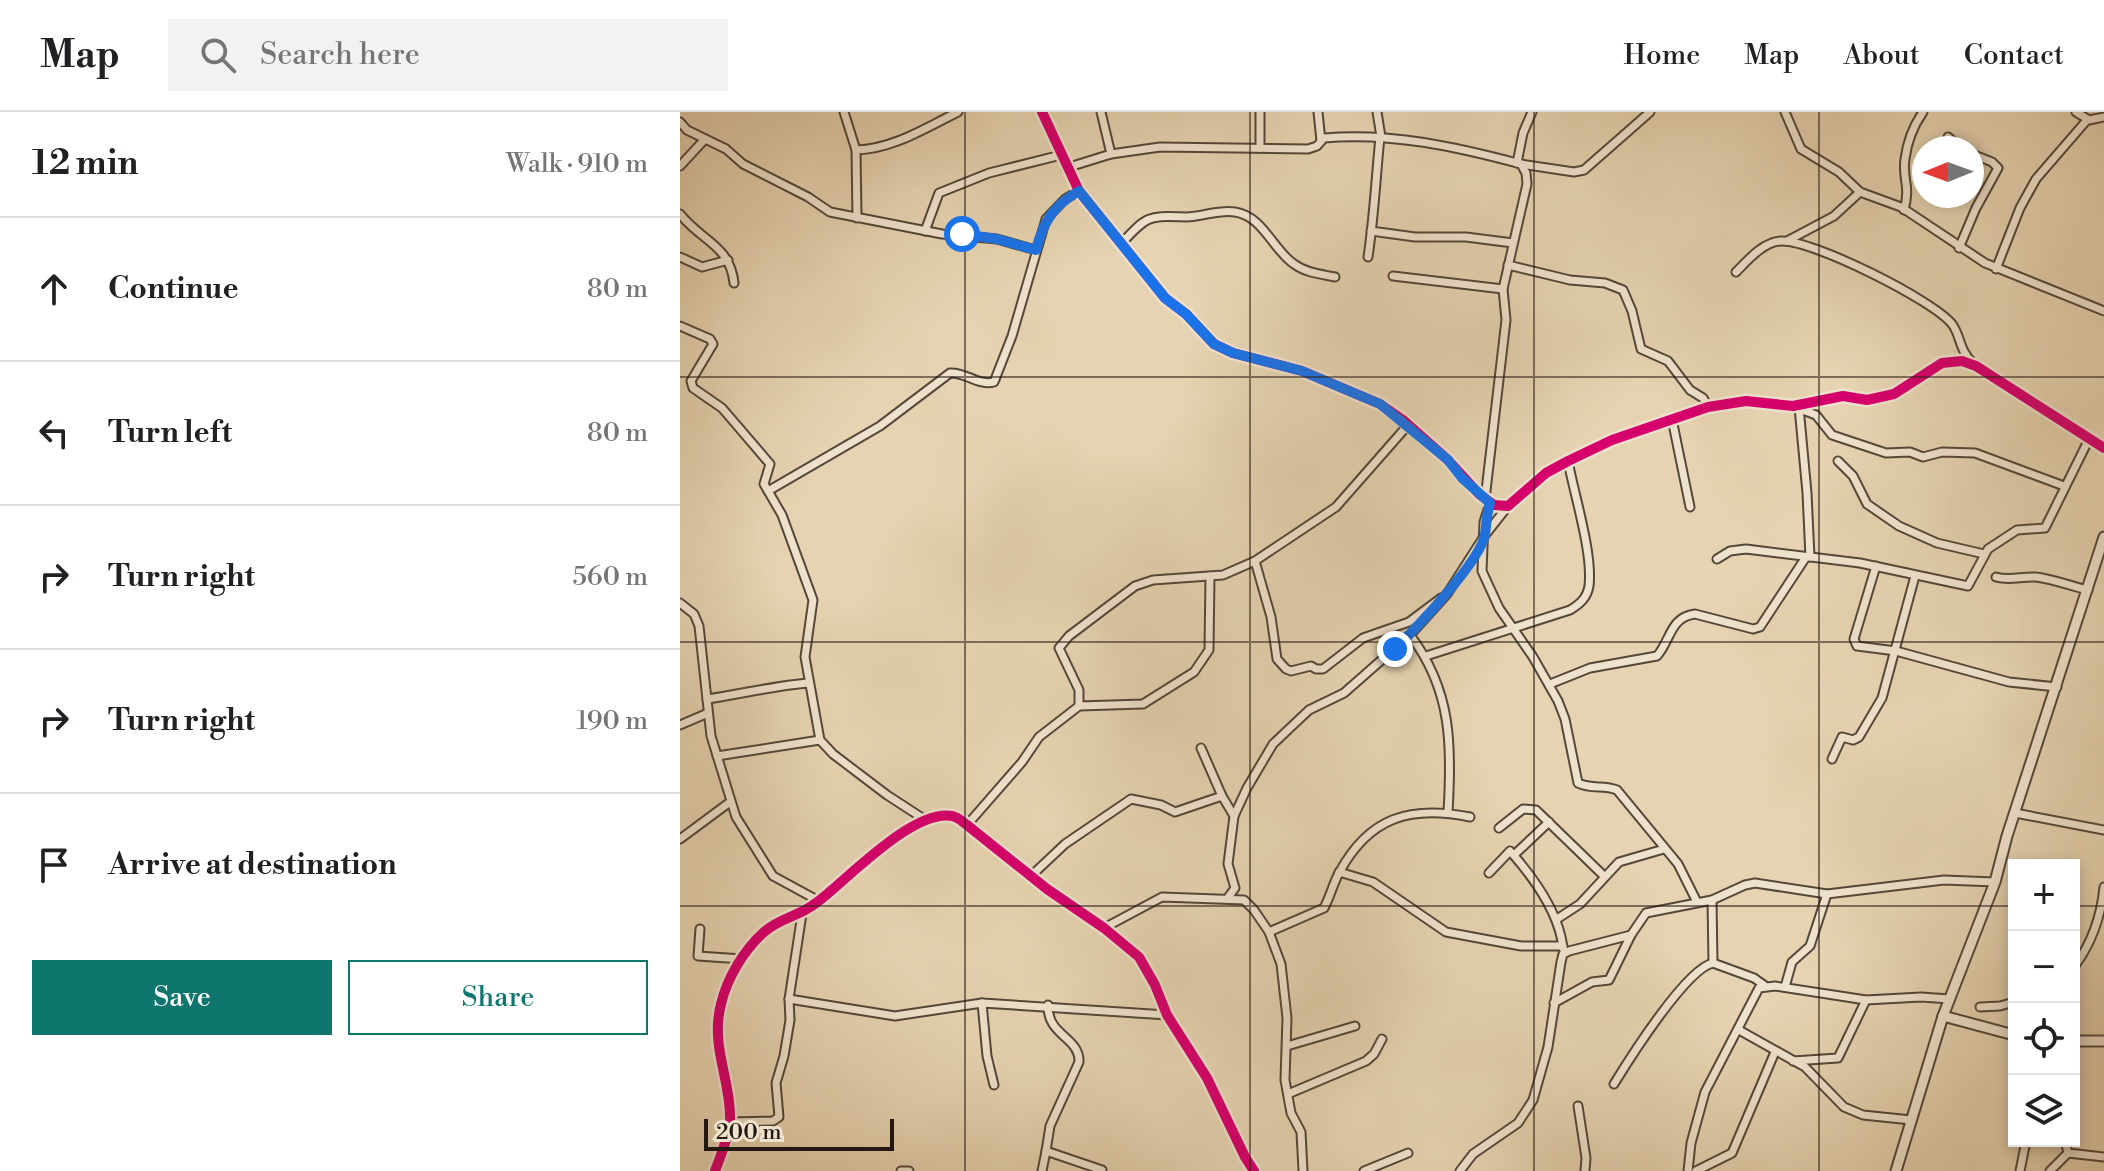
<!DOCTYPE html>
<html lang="en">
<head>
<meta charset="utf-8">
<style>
  :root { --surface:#fff; --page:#f2f2f2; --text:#202124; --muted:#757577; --line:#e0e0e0; --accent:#0f766e }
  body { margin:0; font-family:"Libre Bodoni",serif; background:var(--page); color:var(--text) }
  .controls { position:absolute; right:24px; bottom:24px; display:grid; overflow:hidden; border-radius:0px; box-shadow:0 4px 12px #0003 }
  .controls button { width:72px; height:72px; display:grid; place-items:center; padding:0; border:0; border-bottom:2px solid var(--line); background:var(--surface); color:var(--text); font:40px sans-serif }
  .compass { position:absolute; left:1232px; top:24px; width:72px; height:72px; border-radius:50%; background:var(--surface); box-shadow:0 4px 12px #0003; rotate:269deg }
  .scale { position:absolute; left:24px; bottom:20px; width:190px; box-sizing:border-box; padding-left:8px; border:4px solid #251813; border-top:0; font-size:22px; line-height:28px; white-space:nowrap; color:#251813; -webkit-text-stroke:6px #efe2cc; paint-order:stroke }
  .stop { position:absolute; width:24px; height:24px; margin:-18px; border:6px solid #1a73e8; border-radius:50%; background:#fff }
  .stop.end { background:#1a73e8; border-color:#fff; box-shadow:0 2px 8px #0008 }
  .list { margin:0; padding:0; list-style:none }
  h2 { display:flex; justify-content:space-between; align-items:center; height:104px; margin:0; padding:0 32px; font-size:34px }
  h2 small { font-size:26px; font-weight:400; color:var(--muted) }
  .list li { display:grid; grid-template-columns:52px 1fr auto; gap:24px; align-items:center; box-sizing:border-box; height:144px; padding:0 32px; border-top:2px solid var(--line) }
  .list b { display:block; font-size:30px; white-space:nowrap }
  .list em { font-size:26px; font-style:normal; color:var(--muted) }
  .actions { display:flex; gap:16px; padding:24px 32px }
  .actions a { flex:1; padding:18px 0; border:2px solid var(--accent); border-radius:0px; text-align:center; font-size:28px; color:var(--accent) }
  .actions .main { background:var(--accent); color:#fff }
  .icon { flex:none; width:44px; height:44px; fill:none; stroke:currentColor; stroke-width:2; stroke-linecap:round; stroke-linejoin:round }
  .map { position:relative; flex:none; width:1424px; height:1059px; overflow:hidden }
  header { display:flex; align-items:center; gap:48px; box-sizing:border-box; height:112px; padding:0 40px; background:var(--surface); border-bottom:2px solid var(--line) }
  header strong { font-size:38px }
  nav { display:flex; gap:44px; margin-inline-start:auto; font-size:28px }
  .search { width:560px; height:72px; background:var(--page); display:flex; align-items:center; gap:20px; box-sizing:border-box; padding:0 28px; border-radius:0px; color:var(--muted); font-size:30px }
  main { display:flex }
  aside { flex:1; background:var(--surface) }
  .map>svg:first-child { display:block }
</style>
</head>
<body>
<header>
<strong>Map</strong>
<div class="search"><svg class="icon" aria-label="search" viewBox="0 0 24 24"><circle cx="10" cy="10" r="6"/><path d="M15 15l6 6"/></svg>Search here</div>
<nav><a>Home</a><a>Map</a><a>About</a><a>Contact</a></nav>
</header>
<main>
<aside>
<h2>12 min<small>Walk · 910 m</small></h2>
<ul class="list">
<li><svg class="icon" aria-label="ahead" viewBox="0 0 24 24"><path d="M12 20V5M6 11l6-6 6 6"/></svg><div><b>Continue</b></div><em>80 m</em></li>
<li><svg class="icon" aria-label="left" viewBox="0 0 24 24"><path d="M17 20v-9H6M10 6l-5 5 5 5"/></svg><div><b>Turn left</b></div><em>80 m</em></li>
<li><svg class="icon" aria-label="right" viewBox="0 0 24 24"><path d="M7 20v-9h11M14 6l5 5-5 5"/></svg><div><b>Turn right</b></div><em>560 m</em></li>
<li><svg class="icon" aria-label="right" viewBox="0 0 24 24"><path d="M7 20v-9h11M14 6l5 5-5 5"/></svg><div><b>Turn right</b></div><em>190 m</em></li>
<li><svg class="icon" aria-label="arrive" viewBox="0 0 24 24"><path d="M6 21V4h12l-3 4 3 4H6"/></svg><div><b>Arrive at destination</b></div></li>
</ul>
<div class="actions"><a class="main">Save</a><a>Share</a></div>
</aside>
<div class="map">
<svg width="1424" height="1059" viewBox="0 0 1424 1059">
  <rect width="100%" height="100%" fill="#e6d3b1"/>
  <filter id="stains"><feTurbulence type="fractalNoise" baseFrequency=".0025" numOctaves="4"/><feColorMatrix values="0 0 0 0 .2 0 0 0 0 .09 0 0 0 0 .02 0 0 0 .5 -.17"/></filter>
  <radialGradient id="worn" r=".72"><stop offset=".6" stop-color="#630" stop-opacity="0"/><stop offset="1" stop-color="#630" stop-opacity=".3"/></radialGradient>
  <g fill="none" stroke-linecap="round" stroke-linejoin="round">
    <g stroke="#55473a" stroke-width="11">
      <g id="minor">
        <polyline points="164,0 176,38 177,106"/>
        <polyline points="362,0 399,79 485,186 506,202 534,232 553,241 622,259 700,292 723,308 768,348 799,382 814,393 828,394 866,361 888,349 932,328 1028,295 1066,289 1113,294 1163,284 1187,288 1214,282 1262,251 1282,249 1296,254 1424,336"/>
        <polyline points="421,0 431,42"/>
        <polyline points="580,0 580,36"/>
        <polyline points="638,0 641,29"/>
        <polyline points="697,0 701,25"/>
        <polyline points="1105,0 1121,37 1159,60 1180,80 1221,95 1305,151 1424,199"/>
        <polyline points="1396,0 1409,8 1424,5"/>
        <polyline points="0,10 7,18 46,37 63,52 128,85 150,100 262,122 317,127 356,138"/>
        <polyline points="1268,25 1281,36"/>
        <path d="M176 38C213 37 245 16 278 0"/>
        <polyline points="837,51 843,21 852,0"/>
        <polyline points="841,52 894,60 904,58 970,0"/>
        <polyline points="0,54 25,27"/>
        <path d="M386 56 431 42 480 35 628 37 637 34 644 26C711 20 777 35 841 52L846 61 847 72 823 177 826 208 805 387"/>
        <path d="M1224 98C1231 73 1222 68 1225 47 1227 31 1234 13 1243 0"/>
        <path d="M0 102C21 129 50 133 54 171"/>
        <polyline points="245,119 259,81 309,61 381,43"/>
        <polyline points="691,119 735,125 786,125 833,131"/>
        <polyline points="1107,129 1154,104 1180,80"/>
        <path d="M442 131C468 102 470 104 506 105 522 105 539 97 555 100 583 104 593 138 614 152 626 161 641 162 655 165"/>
        <polyline points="1279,136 1296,96 1318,56 1312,50 1292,42"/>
        <polyline points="0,145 22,155 48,148"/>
        <path d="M688 145C694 105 696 65 700 25"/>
        <polyline points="828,153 890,168 925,171 943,178 952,199 961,237 988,249 1010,278 1023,286 1028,295"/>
        <polyline points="1316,157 1340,96 1356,67 1407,8"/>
        <path d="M1056 160C1068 148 1083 130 1101 129 1131 127 1253 188 1272 212 1281 224 1279 238 1292 250"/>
        <polyline points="713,164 823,177"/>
        <polyline points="0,214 30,227 33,232 11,269 13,276 42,296 90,352 84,372 102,403 133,488 125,545 140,628 153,642 207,683 247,709"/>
        <polyline points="1119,295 1127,381 1130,445"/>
        <polyline points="1120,297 1136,303 1152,323 1206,341 1230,340 1243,345 1262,340 1295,341 1384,374"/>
        <polyline points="992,307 1010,395"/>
        <polyline points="1158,349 1173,364 1187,392 1219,414 1257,431 1304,442"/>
        <path d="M88 379 200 314 270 261C286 260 298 274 314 270L332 224 366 107 385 87 399 79"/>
        <path d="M810 391 804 410 802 459 819 496 853 545 878 589 885 607 898 671C912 678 924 672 937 678L998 752 1017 790"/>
        <polyline points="1037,447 1050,439 1066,437 1180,451 1288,474 1308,437 1337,418 1365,416 1409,327"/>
        <polyline points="575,449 591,505 597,547 606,557 611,559 631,554 636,557 643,557 683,526 729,510 761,486"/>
        <polyline points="1196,454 1174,527 1177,534 1216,539 1329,570 1377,575"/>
        <path d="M1316 465C1330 469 1342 464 1356 465 1373 467 1391 474 1408 478"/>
        <polyline points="0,491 14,502 19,514 31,624 56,705 93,764 139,789"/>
        <path d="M730 523C772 578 772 634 768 700"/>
        <path d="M746 544 890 498C900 492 907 486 909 474 913 441 894 382 888 349"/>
        <path d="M870 572 910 556 977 544C991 528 990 505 1015 502L1073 517 1080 515 1126 445"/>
        <path d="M27 587C61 582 93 574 128 571"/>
        <polyline points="399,594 399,578 379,536 389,524 455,474 473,468 543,463 575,449 656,395 728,313"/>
        <polyline points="0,613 28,601"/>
        <polyline points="521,636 542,684 554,704"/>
        <polyline points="37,644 140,628"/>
        <polyline points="1152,647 1162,625 1173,628 1179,625 1202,586 1235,464"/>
        <polyline points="1335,701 1424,718"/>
        <polyline points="287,713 342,650 359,625 399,594 463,592 514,560 529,538 530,464"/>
        <polyline points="819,716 843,697 856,698 924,764"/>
        <polyline points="0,727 50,690"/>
        <polyline points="834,743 869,710"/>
        <polyline points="659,760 693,770 766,820 841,834 883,834"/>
        <path d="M809 761 830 739C854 766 879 800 883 836"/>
        <polyline points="351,764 385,732 451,687 481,693 495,700 542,684"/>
        <polyline points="547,787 555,776 548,752 554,704 567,676 593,632 629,598 664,581 730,523 767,482 805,423 828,394"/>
        <polyline points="1032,788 1033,851"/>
        <polyline points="877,807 900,792 939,750 984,737"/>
        <polyline points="424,816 482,785 564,788 574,798 589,820 601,852 607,906 605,968 611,1001 621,1020 623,1059"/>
        <polyline points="20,817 18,844 62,847"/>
        <path d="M589 820 644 796C650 785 653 772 659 761 689 705 730 693 790 705"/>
        <path d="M1394 855C1412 831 1421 805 1424 775"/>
        <polyline points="1105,875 1112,850 1130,834 1147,782"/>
        <polyline points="109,887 215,904 302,891 487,903"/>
        <polyline points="302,891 307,944 314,973"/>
        <polyline points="874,891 912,870 929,868 951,823"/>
        <polyline points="1300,895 1320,894 1334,890"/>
        <polyline points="1059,918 1125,955 1164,995 1183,1003 1231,1008"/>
        <polyline points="607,934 675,914"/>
        <polyline points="1113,949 1158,946 1186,888"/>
        <path d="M934 972C950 946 1006 857 1033 851L1074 866 1084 873"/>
        <polyline points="608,982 686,949 694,942 702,927"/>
        <polyline points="898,994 906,1046 905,1059"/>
        <polyline points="50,1010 93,1009 99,1005 96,971 104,944 110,908 109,887 122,802"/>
        <polyline points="1385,1029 1388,1041 1424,1045"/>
        <path d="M366 1039 370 1014 399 950C400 925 367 924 368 893"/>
        <polyline points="221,1059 229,1059"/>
        <polyline points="362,1059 366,1039 422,1058"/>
        <polyline points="684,1059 728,1041"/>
        <polyline points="780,1059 793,1042 838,1011 853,988 868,935 881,850 883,842 889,839 951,823 966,801 1032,788 1065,773 1075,771 1147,782 1264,768 1315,770"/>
        <polyline points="1008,1059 1011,1031 1025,980 1079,876 1095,874 1186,888 1241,885 1270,887"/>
        <polyline points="1016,1059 1052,1041 1095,940"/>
        <polyline points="1340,1059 1346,1029"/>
        <polyline points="1370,1059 1388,1041"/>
      </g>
    </g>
    <g stroke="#55473a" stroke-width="13">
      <g id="tertiary">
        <polyline points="1263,904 1334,923"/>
        <polyline points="1394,929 1424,929"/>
        <path d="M35 1059C41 1043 49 1024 50 1007 51 968 30 934 41 892 47 866 64 838 84 820 99 806 120 804 136 791 166 769 232 697 272 704 278 705 283 710 287 713L367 777 424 816 459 845 475 873 487 903 527 966 565 1045 574 1059"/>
        <polyline points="1216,1059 1263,904 1315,770 1327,724 1424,425"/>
      </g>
    </g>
    <use href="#minor" stroke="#efe2cc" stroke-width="7"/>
    <use href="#tertiary" stroke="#efe2cc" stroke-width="9"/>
    <g stroke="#efe2cc" stroke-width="15">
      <g id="cycleway">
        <polyline points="362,0 399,79 485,186 506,202 534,232 553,241 622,259 700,292 723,308 768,348 799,382 814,393 828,394 866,361 888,349 932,328 1028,295 1066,289 1113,294 1163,284 1187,288 1214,282 1262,251 1282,249 1296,254 1424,336"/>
        <path d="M35 1059C41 1043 49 1024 50 1007 51 968 30 934 41 892 47 866 64 838 84 820 99 806 120 804 136 791 166 769 232 697 272 704 278 705 283 710 287 713L367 777 424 816 459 845 475 873 487 903 527 966 565 1045 574 1059"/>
      </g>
    </g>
    <use href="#cycleway" stroke="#d6006c" stroke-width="10"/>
  </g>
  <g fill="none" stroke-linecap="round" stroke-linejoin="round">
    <path stroke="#1a73e8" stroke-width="10" d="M282 122 317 127 356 138C363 110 374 93 399 79L485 186 506 202 534 232 553 241 622 259 700 292 768 348 782 366 810 391C806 404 807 410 805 422 801 449 736 516 715 537"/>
  </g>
  <path fill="none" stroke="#251813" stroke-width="2" stroke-opacity="0.55" d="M285 0V1059M570 0V1059M854 0V1059M1139 0V1059M0 265H1424M0 530H1424M0 794H1334M1394 794H1424"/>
  <rect width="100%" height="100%" filter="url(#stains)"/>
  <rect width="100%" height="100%" fill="url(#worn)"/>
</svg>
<div class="controls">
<button>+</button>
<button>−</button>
<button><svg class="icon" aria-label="locate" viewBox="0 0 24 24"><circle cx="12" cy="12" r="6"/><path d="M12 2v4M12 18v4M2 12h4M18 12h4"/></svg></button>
<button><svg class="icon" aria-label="layers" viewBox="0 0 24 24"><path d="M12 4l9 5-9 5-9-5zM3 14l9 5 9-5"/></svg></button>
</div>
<svg class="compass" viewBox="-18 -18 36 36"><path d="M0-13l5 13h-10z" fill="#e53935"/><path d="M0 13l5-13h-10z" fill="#757577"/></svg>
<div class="scale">200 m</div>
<div class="stop" style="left:282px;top:122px"></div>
<div class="stop end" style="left:715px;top:537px"></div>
</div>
</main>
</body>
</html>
